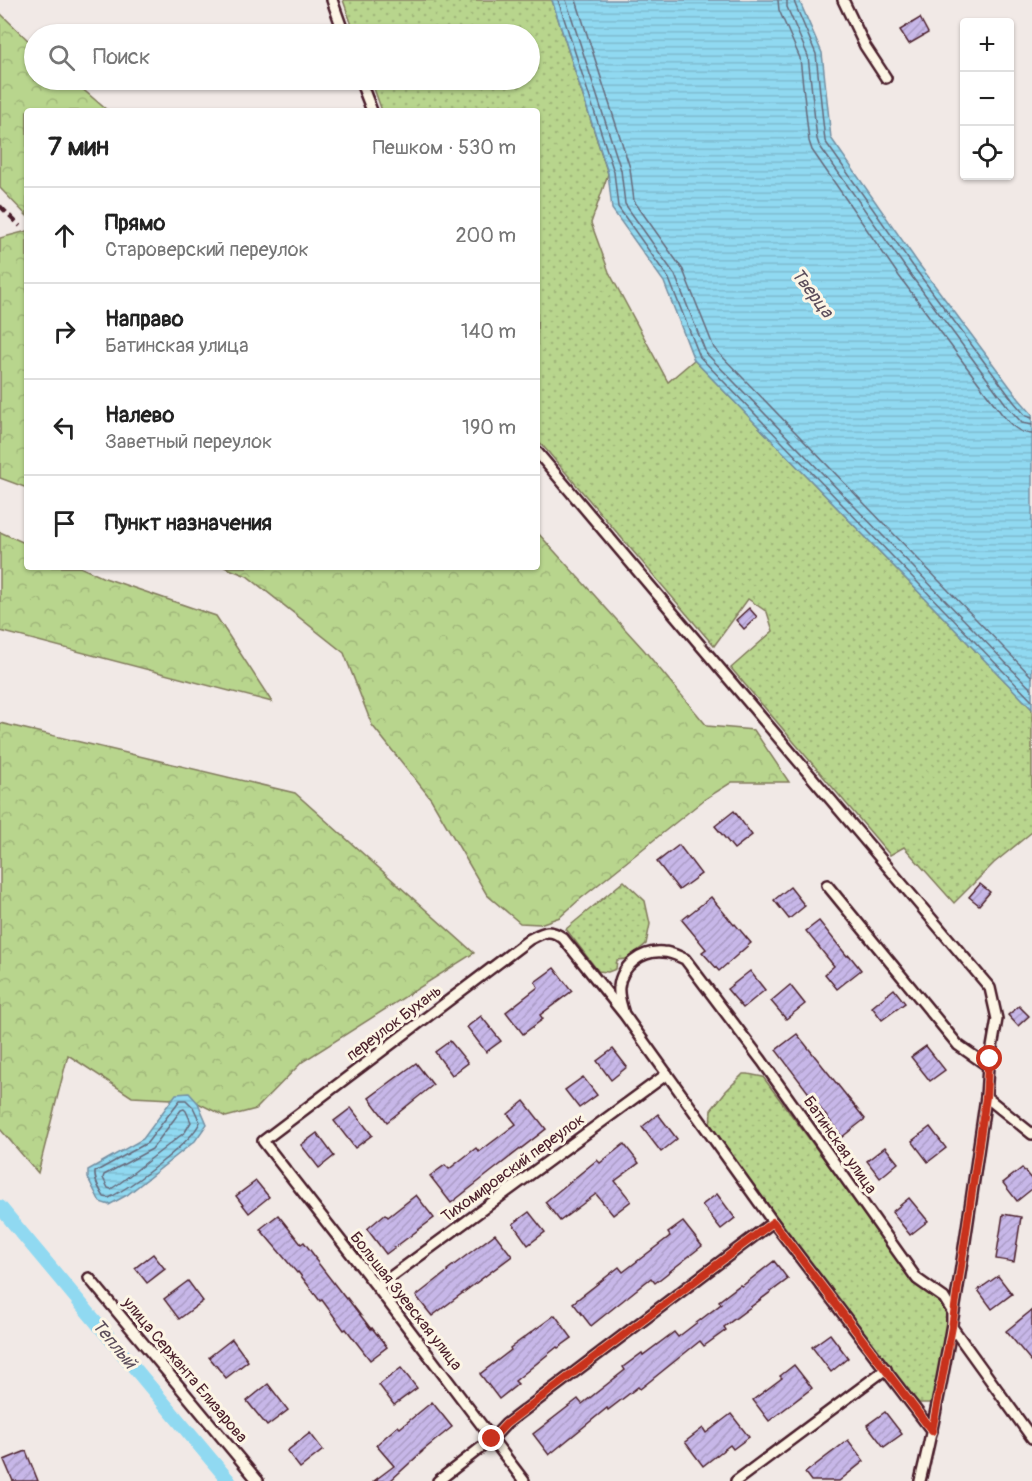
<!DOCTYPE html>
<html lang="ru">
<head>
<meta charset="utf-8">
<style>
  :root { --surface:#fff; --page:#f6f6f6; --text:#222; --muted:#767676; --line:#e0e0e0 }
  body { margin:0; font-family:Pangolin,sans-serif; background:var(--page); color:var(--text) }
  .controls { position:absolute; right:18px; top:18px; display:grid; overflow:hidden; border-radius:6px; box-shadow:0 2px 4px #0004 }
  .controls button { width:54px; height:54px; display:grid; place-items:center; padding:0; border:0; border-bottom:2px solid var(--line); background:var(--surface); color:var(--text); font:30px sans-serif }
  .stop { position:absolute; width:18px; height:18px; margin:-14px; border:4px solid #c8321e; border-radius:50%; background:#fff }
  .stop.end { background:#c8321e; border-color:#fff; box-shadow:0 2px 6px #0008 }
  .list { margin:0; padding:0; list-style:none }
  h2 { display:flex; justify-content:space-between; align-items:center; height:78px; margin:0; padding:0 24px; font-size:26px }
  h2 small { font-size:20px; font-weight:400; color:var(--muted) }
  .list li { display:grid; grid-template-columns:39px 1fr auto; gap:18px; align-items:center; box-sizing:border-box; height:96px; padding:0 24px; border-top:2px solid var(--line) }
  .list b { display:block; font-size:22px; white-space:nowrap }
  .list p { margin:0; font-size:20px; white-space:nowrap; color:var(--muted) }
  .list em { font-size:20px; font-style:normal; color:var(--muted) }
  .icon { flex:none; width:33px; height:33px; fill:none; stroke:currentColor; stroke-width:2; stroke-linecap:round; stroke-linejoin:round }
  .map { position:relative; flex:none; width:1032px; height:1481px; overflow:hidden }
  .search { position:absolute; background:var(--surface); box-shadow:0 2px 4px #0004; left:24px; top:24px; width:516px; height:66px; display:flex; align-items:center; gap:15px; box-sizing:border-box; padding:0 21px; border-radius:33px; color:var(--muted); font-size:22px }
  .panel { position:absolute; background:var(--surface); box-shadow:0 2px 4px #0004; left:24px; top:108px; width:516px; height:462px; border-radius:6px }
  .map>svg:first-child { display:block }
</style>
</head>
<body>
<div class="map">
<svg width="1032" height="1481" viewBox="0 0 1032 1481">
  <defs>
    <pattern id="green-dots" width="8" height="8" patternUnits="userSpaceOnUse" patternTransform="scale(1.5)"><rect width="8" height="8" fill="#b8d58d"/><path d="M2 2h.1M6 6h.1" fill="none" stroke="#a0b67a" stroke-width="1.8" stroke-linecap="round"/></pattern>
    <pattern id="forest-crowns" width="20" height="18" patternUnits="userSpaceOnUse" patternTransform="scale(1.5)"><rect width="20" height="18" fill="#b8d58d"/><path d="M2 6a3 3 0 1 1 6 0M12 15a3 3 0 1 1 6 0" fill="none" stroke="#a0b67a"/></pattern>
    <pattern id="water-rules" width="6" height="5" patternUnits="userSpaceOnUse" patternTransform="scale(1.5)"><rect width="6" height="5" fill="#90d9f1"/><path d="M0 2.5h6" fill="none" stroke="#7ebacf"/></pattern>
    <pattern id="building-hatch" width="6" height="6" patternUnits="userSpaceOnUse" patternTransform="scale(1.5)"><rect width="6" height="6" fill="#c7b7e8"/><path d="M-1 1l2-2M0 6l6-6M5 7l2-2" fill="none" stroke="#ac9dc7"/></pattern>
  </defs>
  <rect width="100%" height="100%" fill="#f1e9e6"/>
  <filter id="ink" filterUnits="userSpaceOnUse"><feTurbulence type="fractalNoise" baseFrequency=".0167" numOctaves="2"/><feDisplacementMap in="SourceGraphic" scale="12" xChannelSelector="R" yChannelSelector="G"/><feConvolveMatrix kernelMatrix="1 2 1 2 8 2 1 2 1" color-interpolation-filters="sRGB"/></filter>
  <g filter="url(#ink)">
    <g fill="url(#green-dots)" stroke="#817a5c" stroke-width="1.5">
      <polygon points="343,0 552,0 608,174 591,223 609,272 668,382 694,360 1032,709 1032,832 994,863 954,903 904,847 890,855 731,668 773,631 767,612 748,599 714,646 537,439 537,111 382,111 371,80 530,80 530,34 355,34"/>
      <polygon points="624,881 645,901 650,924 646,944 627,959 617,960 616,969 608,972 598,971 566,929"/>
      <polygon points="743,1074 748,1074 763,1077 915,1281 942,1304 949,1316 935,1392 930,1403 919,1403 913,1397 710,1128 711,1110 726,1091"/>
    </g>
    <g fill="url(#forest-crowns)" stroke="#817a5c" stroke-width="1.5">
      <polygon points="0,13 34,46 34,80 72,80 108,111 27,111 27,216 0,188"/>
      <polygon points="27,231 27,488 0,478 0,238"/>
      <polygon points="0,532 27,544 27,567 80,567 102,577 216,616 272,702 0,631"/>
      <polygon points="537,532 644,650 707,726 754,730 789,782 732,782 705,799 579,900 560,917 540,924 520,923 487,895 431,799 372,725 344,653 247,576 224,567 537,567"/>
      <polygon points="0,723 295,793 474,953 302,1062 256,1109 226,1117 192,1100 132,1097 68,1055 38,1173 0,1129"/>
    </g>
    <g fill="url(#water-rules)" stroke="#748fa2" stroke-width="1.5">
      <polygon points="552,0 799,0 822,53 831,138 918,263 1019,399 1032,414 1032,709 694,360 664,282 612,209 608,173"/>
      <polygon points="189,1093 198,1103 207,1124 195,1141 127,1195 109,1205 100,1202 88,1178 88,1170 143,1139 176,1094"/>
    </g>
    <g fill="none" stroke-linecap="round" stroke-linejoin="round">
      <g stroke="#66697a" stroke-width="1.5">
        <polyline points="558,0 614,172 618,207 669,279 700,357 1032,701"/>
        <polyline points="566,0 621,170 625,204 675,275 706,353 1032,690"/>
        <polyline points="576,0 630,168 634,201 683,270 714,348 1032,677"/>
        <path d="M778 0 779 10 800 58 809 141 812 150 899 276 1001 413C1010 424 1017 433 1032 434"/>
        <polyline points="787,0 787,7 808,56 817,139 819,145 907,270 1008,407 1022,423 1032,425"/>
        <polyline points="794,0 795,4 816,54 825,141 913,266 1014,402 1026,416 1032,418"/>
        <path d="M180 1100H186L193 1107 200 1122C192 1143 130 1187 109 1198L104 1197C100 1190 94 1181 95 1172L147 1143Z"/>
        <polygon points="184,1109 186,1111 191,1122 185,1132 120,1183 111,1189 108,1188 103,1178 104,1175 152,1149 181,1110"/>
      </g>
      <polyline stroke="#90d9f1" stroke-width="14" points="0,1207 229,1481"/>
    </g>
    <g fill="url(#building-hatch)" stroke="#4a1f2b" stroke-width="1.5">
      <polygon points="920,18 928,33 909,44 900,30"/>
      <polygon points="749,608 757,617 744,629 736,620"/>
      <polygon points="734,811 752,835 734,849 715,826"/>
      <polygon points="679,845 701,874 679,890 657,862"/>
      <polygon points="980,884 990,892 979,905 969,897"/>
      <polygon points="790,887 805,906 789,919 774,900"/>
      <polygon points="711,897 734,925 735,924 751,943 719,971 702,952 706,949 682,920"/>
      <polygon points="819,921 847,956 849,955 861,970 837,989 825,974 834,966 806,931"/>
      <polygon points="554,968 572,991 540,1015 543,1019 523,1034 506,1012 538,987 535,982"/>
      <polygon points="750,971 765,990 743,1008 727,989"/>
      <polygon points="790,985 805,1004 786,1019 771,1001"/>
      <polygon points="894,989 905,1003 882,1020 872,1007"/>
      <polygon points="1019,1006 1029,1016 1018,1026 1008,1015"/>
      <polygon points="481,1016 501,1041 486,1052 467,1027"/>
      <polygon points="797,1034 865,1119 842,1137 776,1050"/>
      <polygon points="450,1041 468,1063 452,1075 435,1052"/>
      <polygon points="926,1046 945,1070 930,1081 911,1057"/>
      <polygon points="613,1049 627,1067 611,1080 597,1061"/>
      <polygon points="416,1063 433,1085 387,1122 369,1098"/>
      <polygon points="583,1077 597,1095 579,1108 565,1090"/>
      <polygon points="524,1101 546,1129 451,1203 430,1176 445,1165 449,1169 476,1148 479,1152 516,1124 508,1114"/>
      <polygon points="351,1108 372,1135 355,1148 334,1121"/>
      <polygon points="658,1114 677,1139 661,1152 642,1127"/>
      <polygon points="930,1127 946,1148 928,1162 912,1141"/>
      <polygon points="317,1133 334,1156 319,1168 301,1145"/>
      <polygon points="624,1144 639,1163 615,1181 631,1201 613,1215 596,1194 560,1221 545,1202 597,1160 600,1163"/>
      <polygon points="885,1147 898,1163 880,1178 867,1161"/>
      <polygon points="1022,1168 1032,1180 1032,1189 1017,1201 1003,1183"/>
      <polygon points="256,1181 269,1197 249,1213 236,1196"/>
      <polygon points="717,1194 735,1218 721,1229 702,1205"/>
      <polygon points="416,1195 434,1218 386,1254 367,1229 385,1214 388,1217"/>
      <polygon points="909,1198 928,1221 910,1235 892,1212"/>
      <polygon points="529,1212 545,1232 528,1245 513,1224"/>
      <polygon points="1003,1214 1021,1217 1014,1262 996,1259"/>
      <polygon points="278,1215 301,1244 304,1242 316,1258 315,1259 346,1299 347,1298 371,1329 372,1328 387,1347 370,1360 346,1329 344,1330 322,1300 320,1301 298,1272 297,1273 260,1229"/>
      <polygon points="683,1222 702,1246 655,1283 651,1278 591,1326 573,1303 619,1267 623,1272 670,1236 668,1233"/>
      <polygon points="495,1234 512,1256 432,1316 416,1296 448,1271 447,1270"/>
      <polygon points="153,1254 165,1269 147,1283 135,1268"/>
      <polygon points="774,1261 788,1279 724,1327 726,1330 704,1346 700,1341 640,1389 638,1387 608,1410 607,1408 549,1455 533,1434 578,1399 582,1404 625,1370 623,1367 642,1353 643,1355 674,1332 678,1337 721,1304 719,1301 740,1285 742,1286"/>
      <polygon points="998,1276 1012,1294 992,1309 978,1290"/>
      <polygon points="188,1281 203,1301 179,1319 164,1299"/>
      <polygon points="1032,1310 1032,1362 1006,1331"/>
      <polygon points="555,1315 572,1338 558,1348 557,1347 515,1381 518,1384 499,1399 480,1374 511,1350 510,1348"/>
      <polygon points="830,1334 848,1358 831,1372 812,1347"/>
      <polygon points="232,1339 248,1361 226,1378 209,1357"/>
      <polygon points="794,1365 812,1388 769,1421 753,1400 782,1378 780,1376"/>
      <polygon points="401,1368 417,1388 394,1405 379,1385"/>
      <polygon points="268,1384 288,1410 267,1426 247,1401"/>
      <polygon points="432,1402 452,1427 421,1452 422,1452 390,1481 374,1481 394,1466 376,1445 398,1426 400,1428"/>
      <polygon points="885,1412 902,1434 884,1447 867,1425"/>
      <polygon points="731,1414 749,1437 733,1449 730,1445 703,1466 685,1442 703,1428 706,1433"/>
      <polygon points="310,1433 323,1450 300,1468 287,1451"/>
      <polygon points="848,1440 864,1461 839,1481 811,1481 805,1473"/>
      <polygon points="26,1451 38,1481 13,1481 4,1460"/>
    </g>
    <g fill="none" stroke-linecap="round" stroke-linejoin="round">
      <g stroke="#4a1f2b" stroke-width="14">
        <g id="minor">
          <polyline points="332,0 344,34"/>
          <polyline points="843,0 865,46 886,78"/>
          <polyline points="360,80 372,111"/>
          <path d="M537 452 990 988 997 1019 990 1059 988 1066 986 1097C967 1226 951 1355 920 1481"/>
          <polyline points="827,885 958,1045 988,1066"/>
          <path d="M623 1011C621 1004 618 995 619 987 621 966 642 950 663 952 671 952 678 956 685 959L762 1061 917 1279 944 1298 952 1311V1327L1032 1438"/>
          <polyline points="986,1097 1032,1134"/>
          <polyline points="89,1278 258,1481"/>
          <polyline points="377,1287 667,1074"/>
          <polyline points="438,1481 492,1439 506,1424 773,1222"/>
          <path d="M524 1481 377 1287 263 1141 530 939C544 932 549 928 563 938L624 1014 773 1222 932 1431"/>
          <polyline points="736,1481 886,1369"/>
        </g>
      </g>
      <use href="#minor" stroke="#fcf5e5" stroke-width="9"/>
      <polyline stroke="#4a1f2b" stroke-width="4" stroke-dasharray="9 4.5" stroke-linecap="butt" points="0,206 20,226"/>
    </g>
  </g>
  <g fill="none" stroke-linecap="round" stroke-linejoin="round" filter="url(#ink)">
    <polyline stroke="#c8321e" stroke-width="8" points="492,1439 506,1424 773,1222 932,1431 952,1327 986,1097 988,1066 990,1059"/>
  </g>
  <g text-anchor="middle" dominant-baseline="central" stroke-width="6" stroke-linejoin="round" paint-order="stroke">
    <g font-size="16" fill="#4a1f2b" stroke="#fcf5e5">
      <text transform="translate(394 1023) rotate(-37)">переулок Бухань</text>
      <text transform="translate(840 1145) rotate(55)">Батинская улица</text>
      <text transform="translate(513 1168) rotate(-36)">Тихомировский переулок</text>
      <text transform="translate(406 1301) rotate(52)">Большая Зуевская улица</text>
      <text transform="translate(185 1370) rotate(50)">улица Сержанта Елизарова</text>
    </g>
    <g font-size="18" font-style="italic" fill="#5c4e5c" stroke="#fcf5e5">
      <text transform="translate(812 293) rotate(53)">Тверца</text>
      <text transform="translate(114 1344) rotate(50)">Теплый</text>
    </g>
  </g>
</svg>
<div class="controls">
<button>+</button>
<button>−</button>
<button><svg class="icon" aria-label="locate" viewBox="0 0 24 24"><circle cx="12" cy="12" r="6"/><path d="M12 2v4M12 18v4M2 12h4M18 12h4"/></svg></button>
</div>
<div class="stop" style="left:990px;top:1059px"></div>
<div class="stop end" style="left:492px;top:1439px"></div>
<div class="search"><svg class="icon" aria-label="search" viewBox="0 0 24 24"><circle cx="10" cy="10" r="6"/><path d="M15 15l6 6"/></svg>Поиск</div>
<section class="panel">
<h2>7 мин<small>Пешком · 530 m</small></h2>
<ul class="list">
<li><svg class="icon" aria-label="ahead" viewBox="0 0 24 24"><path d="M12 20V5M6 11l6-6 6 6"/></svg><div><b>Прямо</b><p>Староверский переулок</p></div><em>200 m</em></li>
<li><svg class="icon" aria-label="right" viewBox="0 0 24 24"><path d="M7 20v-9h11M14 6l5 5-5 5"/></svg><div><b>Направо</b><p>Батинская улица</p></div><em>140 m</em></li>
<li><svg class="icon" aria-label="left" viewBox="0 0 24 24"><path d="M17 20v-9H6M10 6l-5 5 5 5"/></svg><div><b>Налево</b><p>Заветный переулок</p></div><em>190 m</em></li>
<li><svg class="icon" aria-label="arrive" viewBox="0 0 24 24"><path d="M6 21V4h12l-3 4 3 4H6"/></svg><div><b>Пункт назначения</b></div></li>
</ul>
</section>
</div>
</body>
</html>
